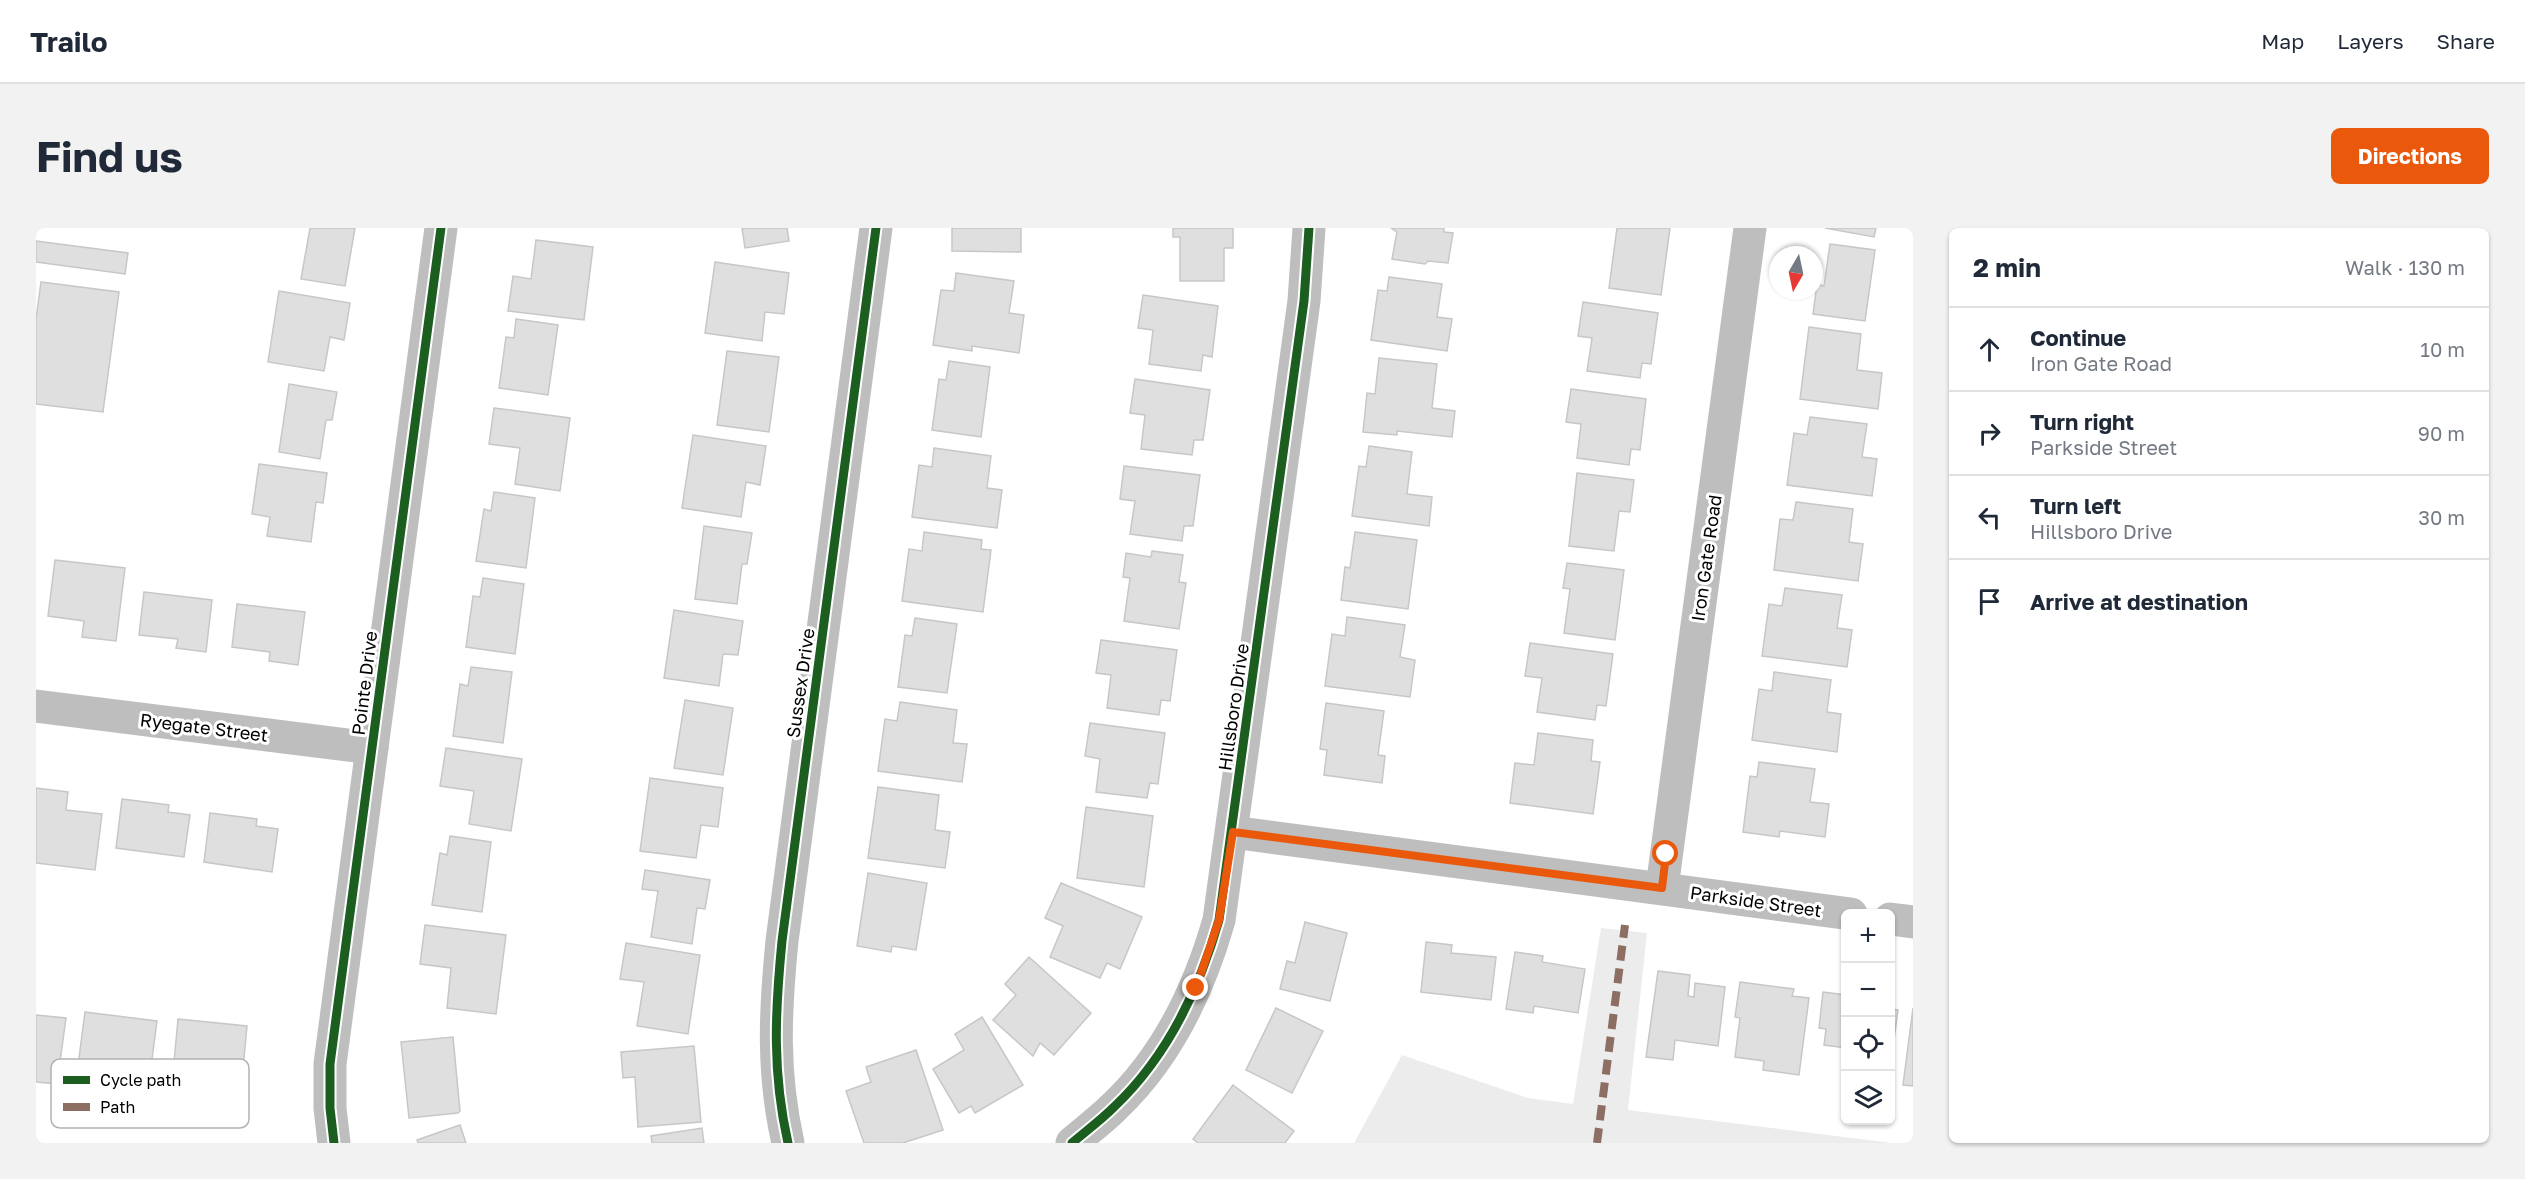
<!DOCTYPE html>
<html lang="en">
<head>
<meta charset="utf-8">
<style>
  :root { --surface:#fff; --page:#f2f2f3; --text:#1f2937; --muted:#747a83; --line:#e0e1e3; --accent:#ea580c }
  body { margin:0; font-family:"Golos Text",sans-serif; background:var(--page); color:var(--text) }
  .controls { position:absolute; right:18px; bottom:18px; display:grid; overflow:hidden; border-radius:9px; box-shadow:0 2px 4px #0004 }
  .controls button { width:54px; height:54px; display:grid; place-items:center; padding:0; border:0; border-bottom:2px solid var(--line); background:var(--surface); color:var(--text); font:30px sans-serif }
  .compass { position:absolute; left:1733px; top:18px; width:54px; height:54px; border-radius:50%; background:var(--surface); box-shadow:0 2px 4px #0004; rotate:189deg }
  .stop { position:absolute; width:18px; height:18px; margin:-14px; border:4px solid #ea580c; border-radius:50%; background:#fff }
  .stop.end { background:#ea580c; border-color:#fff; box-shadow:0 2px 6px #0008 }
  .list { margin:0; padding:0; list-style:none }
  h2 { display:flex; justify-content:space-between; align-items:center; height:78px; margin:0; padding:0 24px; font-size:26px }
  h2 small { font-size:20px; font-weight:400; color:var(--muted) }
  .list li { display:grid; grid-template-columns:39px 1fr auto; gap:18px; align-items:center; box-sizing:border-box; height:84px; padding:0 24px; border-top:2px solid var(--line) }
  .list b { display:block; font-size:22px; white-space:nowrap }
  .list p { margin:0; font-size:20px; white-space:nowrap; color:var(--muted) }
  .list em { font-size:20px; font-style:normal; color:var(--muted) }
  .icon { flex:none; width:33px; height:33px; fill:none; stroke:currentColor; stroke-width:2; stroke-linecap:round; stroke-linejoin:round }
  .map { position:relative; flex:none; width:1877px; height:915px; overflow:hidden; border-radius:9px }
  header { display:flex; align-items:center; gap:36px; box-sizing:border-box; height:84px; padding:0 30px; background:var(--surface); border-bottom:2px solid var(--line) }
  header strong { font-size:28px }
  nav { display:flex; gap:33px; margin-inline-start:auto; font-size:21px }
  .intro { display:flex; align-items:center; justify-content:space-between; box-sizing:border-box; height:144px; padding:0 36px }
  h1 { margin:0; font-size:42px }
  .button { padding:15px 27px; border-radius:9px; background:var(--accent); color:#fff; font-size:21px; font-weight:700 }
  main { display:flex; gap:36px; padding:0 36px }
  aside { flex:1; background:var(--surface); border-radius:9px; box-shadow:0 2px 4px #0004 }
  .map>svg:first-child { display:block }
</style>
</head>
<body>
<header>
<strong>Trailo</strong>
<nav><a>Map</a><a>Layers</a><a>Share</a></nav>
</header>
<div class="intro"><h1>Find us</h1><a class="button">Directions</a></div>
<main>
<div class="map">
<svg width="1877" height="915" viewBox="0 0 1877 915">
  <rect width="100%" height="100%" fill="#fff"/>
  <polygon fill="#ececec" points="1565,700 1611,705 1592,882 1856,915 1318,915 1366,827 1492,870 1537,876"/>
  <g fill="#dfdfdf" stroke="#c7c7c7" stroke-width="1.5">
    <polygon points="274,0 319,0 309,58 265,51"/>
    <polygon points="706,0 751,0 753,13 709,20"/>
    <polygon points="916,0 985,0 985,24 916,23"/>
    <polygon points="1137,0 1197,0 1197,20 1188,20 1188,53 1144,53 1144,9 1137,9"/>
    <polygon points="1355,0 1408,0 1408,4 1417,5 1412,35 1392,33 1389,36 1356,31 1361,4"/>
    <polygon points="1581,0 1634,0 1625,67 1573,60"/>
    <polygon points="1789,0 1840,0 1838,9"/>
    <polygon points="500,12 557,19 548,92 472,83 477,48 495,51"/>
    <polygon points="0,13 92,25 89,46 0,34"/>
    <polygon points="1794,16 1839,22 1829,93 1777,86 1781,56 1788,58"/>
    <polygon points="679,34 753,45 748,86 729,84 726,113 669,105"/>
    <polygon points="920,45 978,53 973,85 988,87 983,125 936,118 936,123 897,117 905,62 918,63"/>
    <polygon points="1353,49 1406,56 1401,89 1416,91 1411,123 1335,112 1342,62 1351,63"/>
    <polygon points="5,54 83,64 67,184 0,176 0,91"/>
    <polygon points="243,63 314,75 308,112 294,109 288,143 232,134"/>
    <polygon points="1107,67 1182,78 1176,129 1167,127 1165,143 1113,136 1117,102 1102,100"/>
    <polygon points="1547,74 1622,85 1615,136 1606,135 1604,150 1551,143 1556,110 1542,108"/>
    <polygon points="480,91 522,97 512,167 463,160 470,109 478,110"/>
    <polygon points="1773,99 1825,106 1821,142 1846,145 1842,181 1764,171"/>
    <polygon points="691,123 743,129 733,204 681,197"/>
    <polygon points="1343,130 1401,136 1396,180 1419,183 1416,209 1361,203 1361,207 1327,204 1331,165 1339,166"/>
    <polygon points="913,133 954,139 945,209 896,202 903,151 910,152"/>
    <polygon points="1099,151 1174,162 1167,212 1158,212 1156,227 1105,221 1109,187 1094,185"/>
    <polygon points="253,156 301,164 296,192 290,192 284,231 243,224"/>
    <polygon points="1535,161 1610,171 1604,222 1595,221 1593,237 1541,230 1545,196 1530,194"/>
    <polygon points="458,180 534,190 524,263 479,256 484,220 453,216"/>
    <polygon points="1774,189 1831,196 1826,229 1841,231 1836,268 1751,257 1758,205 1771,207"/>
    <polygon points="657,207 730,218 724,257 710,254 705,289 646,280"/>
    <polygon points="1333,218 1376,224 1371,266 1396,269 1393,298 1316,288 1323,238 1330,239"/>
    <polygon points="898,220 955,228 951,260 966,262 961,300 876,289 883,237 896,239"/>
    <polygon points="223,236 291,245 287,275 280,274 275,314 231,308 234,289 216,286"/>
    <polygon points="1088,238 1164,247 1157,298 1148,298 1146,313 1094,306 1099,273 1084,271"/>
    <polygon points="1541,245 1598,252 1594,284 1583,283 1578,323 1533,318"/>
    <polygon points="458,264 499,270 490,340 440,333 448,281 455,283"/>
    <polygon points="1760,274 1817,281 1813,314 1827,316 1822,353 1738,342 1744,291 1757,292"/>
    <polygon points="668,298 716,305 711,336 706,336 701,376 659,371"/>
    <polygon points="888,304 946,312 945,321 955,322 947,384 866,373 873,321 886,323"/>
    <polygon points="1319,304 1381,312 1372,381 1305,372 1309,339 1314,340"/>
    <polygon points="1116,323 1147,327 1143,354 1150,355 1143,401 1088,393 1094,350 1087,349 1090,325 1115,329"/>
    <polygon points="19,332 89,340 80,413 46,409 48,393 12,388"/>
    <polygon points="1531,335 1588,342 1579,412 1528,405 1534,361 1527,360"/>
    <polygon points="447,350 488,356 479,426 430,419 437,368 444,369"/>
    <polygon points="1749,360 1806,367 1801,400 1816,402 1811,439 1726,428 1733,376 1746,378"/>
    <polygon points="108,364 176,372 170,424 140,420 142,411 103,407"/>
    <polygon points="201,376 269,384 262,437 233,433 234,424 196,419"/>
    <polygon points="638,382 707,393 702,427 687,426 683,458 628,450"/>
    <polygon points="1311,389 1369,397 1364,429 1379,432 1374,469 1289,458 1296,406 1309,408"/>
    <polygon points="879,390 921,396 911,465 862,459 869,407 876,408"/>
    <polygon points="1065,412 1141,422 1134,473 1125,472 1123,487 1071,480 1075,447 1060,445"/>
    <polygon points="1494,415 1577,426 1570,478 1561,477 1559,492 1501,484 1506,450 1489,448"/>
    <polygon points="435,439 476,444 467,515 417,508 424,456 432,458"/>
    <polygon points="1738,444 1795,452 1791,484 1805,486 1801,524 1716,512 1723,461 1736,463"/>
    <polygon points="649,472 697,480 687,547 638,540"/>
    <polygon points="864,474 921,482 917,515 931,516 926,554 842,543 849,491 861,493"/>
    <polygon points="1290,475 1348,483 1342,527 1349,528 1346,555 1288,547 1291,522 1284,521"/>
    <polygon points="1054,495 1129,505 1122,556 1114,555 1111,570 1060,564 1064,531 1049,528"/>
    <polygon points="1502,505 1557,512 1555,533 1564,534 1557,586 1474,575 1479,535 1498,537"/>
    <polygon points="410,520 486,531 475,603 433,596 438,563 404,558"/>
    <polygon points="1723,534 1779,541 1774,574 1793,576 1789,609 1744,603 1743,609 1707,604 1714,548 1721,549"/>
    <polygon points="614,550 687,560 682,599 665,597 660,630 604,623"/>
    <polygon points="842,559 903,567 899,602 914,604 909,640 832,630"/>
    <polygon points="0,560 32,564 30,582 66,586 59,642 0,635"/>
    <polygon points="86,571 133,577 132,584 154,587 148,629 80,620"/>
    <polygon points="1050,579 1117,588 1108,659 1041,650"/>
    <polygon points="174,585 221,591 220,598 242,601 236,644 168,634"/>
    <polygon points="414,608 455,614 446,684 396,677 404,625 411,627"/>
    <polygon points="609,642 674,652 669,681 661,680 656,716 615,709 622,663 606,661"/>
    <polygon points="832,645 891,655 880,722 856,718 855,724 821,718"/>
    <polygon points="1025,655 1106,689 1084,741 1071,735 1064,750 1014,729 1027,698 1009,690"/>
    <polygon points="1269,694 1311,705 1294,773 1244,761 1251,733 1259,735"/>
    <polygon points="389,697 470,707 460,786 411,780 415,740 384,736"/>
    <polygon points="1390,714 1416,717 1415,725 1460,729 1455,772 1385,764"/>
    <polygon points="590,715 664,727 652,806 601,798 608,754 584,751"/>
    <polygon points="1479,724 1507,728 1506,734 1549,741 1542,785 1498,778 1497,785 1470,781"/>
    <polygon points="993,729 1055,785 1018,827 1004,815 997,828 957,792 980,767 969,756"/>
    <polygon points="1622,743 1654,747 1652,768 1658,769 1659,755 1689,759 1682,818 1639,812 1637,832 1610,829"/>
    <polygon points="1704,754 1758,761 1756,768 1773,770 1763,847 1727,842 1728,833 1699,829 1704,790 1699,789"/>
    <polygon points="1787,764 1810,767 1810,820 1788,817 1790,801 1783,800"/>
    <polygon points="1240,780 1287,803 1256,865 1210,842"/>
    <polygon points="1877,780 1877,858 1867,857"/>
    <polygon points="1854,781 1862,782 1856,826 1854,825"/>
    <polygon points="49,784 121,793 115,839 79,835 76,865 39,860"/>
    <polygon points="0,787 30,790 21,856 0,854"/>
    <polygon points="946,789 987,857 939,885 935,878 923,885 897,841 928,822 919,806"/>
    <polygon points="142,791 211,798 206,851 137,845"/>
    <polygon points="417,809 424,883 422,885 373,890 365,814"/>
    <polygon points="658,818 665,894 602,899 599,849 587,850 585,824"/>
    <polygon points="880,822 907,902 867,915 828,915 810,863 835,854 830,839"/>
    <polygon points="1197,857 1258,903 1249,915 1162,915 1157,911"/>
    <polygon points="424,897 430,915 382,915 381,912"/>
    <polygon points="666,900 668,915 616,915 615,908"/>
  </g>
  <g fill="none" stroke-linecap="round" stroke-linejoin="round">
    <g stroke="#bebebe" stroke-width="33">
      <polyline points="0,478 336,520"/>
      <polyline points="1196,604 1815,686"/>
      <polyline points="1626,660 1714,0"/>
      <polyline points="1854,691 1877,694"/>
      <polyline points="298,915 294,880 294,836 405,0"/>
      <path d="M752 915C736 844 739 784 746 713L840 0"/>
      <path d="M1036 915C1050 903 1065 892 1078 879 1132 828 1163 762 1183 692L1268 73 1273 0"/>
    </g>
    <polyline stroke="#8d6e63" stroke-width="8" stroke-dasharray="15 8" stroke-linecap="butt" points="1561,915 1589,697"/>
    <g stroke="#fff" stroke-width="13">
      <g id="cycleway">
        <polyline points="298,915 294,880 294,836 405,0"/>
        <path d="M752 915C736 844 739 784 746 713L840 0"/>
        <path d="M1036 915C1050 903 1065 892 1078 879 1132 828 1163 762 1183 692L1268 73 1273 0"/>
      </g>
    </g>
    <use href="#cycleway" stroke="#1b5e20" stroke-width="9"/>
  </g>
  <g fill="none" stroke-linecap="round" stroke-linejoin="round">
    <polyline stroke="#ea580c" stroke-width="8" points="1160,760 1183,692 1197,604 1626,660 1630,626"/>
  </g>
  <g text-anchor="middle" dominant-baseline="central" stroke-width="6" stroke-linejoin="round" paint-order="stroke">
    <g font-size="18" fill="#000" stroke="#fff">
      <text transform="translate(1670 330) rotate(-82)">Iron Gate Road</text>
      <text transform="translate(328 455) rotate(-83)">Pointe Drive</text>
      <text transform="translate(764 455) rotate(-82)">Sussex Drive</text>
      <text transform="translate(1197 479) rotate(-82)">Hillsboro Drive</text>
      <text transform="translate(168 499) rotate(7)">Ryegate Street</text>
      <text transform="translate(1720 673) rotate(8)">Parkside Street</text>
    </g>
  </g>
  <rect x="15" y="831" width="198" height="69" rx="9" fill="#fff" stroke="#b2b2b2" stroke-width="1.5"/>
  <rect x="27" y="848" width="27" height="8" fill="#1b5e20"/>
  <rect x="27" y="875" width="27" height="8" fill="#8d6e63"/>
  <g font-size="16" fill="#000">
    <text x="64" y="858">Cycle path</text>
    <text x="64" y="885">Path</text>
  </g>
</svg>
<div class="controls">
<button>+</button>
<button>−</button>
<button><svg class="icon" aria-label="locate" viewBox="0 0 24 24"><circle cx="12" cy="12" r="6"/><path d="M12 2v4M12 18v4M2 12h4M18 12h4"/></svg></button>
<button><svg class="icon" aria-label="layers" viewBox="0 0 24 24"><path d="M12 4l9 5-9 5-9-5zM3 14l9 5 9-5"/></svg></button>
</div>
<svg class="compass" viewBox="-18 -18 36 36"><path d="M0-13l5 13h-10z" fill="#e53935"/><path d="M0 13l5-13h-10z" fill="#747a83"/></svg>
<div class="stop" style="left:1630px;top:626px"></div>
<div class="stop end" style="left:1160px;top:760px"></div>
</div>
<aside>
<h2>2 min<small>Walk · 130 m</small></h2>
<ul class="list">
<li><svg class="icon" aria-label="ahead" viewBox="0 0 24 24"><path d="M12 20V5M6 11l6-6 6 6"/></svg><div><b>Continue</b><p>Iron Gate Road</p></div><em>10 m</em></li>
<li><svg class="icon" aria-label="right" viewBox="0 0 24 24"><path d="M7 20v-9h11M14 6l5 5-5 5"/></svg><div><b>Turn right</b><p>Parkside Street</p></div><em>90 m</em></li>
<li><svg class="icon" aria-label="left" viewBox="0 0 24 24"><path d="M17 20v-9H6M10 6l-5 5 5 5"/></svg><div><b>Turn left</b><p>Hillsboro Drive</p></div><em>30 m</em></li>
<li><svg class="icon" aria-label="arrive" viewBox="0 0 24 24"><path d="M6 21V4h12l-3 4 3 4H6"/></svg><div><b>Arrive at destination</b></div></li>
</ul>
</aside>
</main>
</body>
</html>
